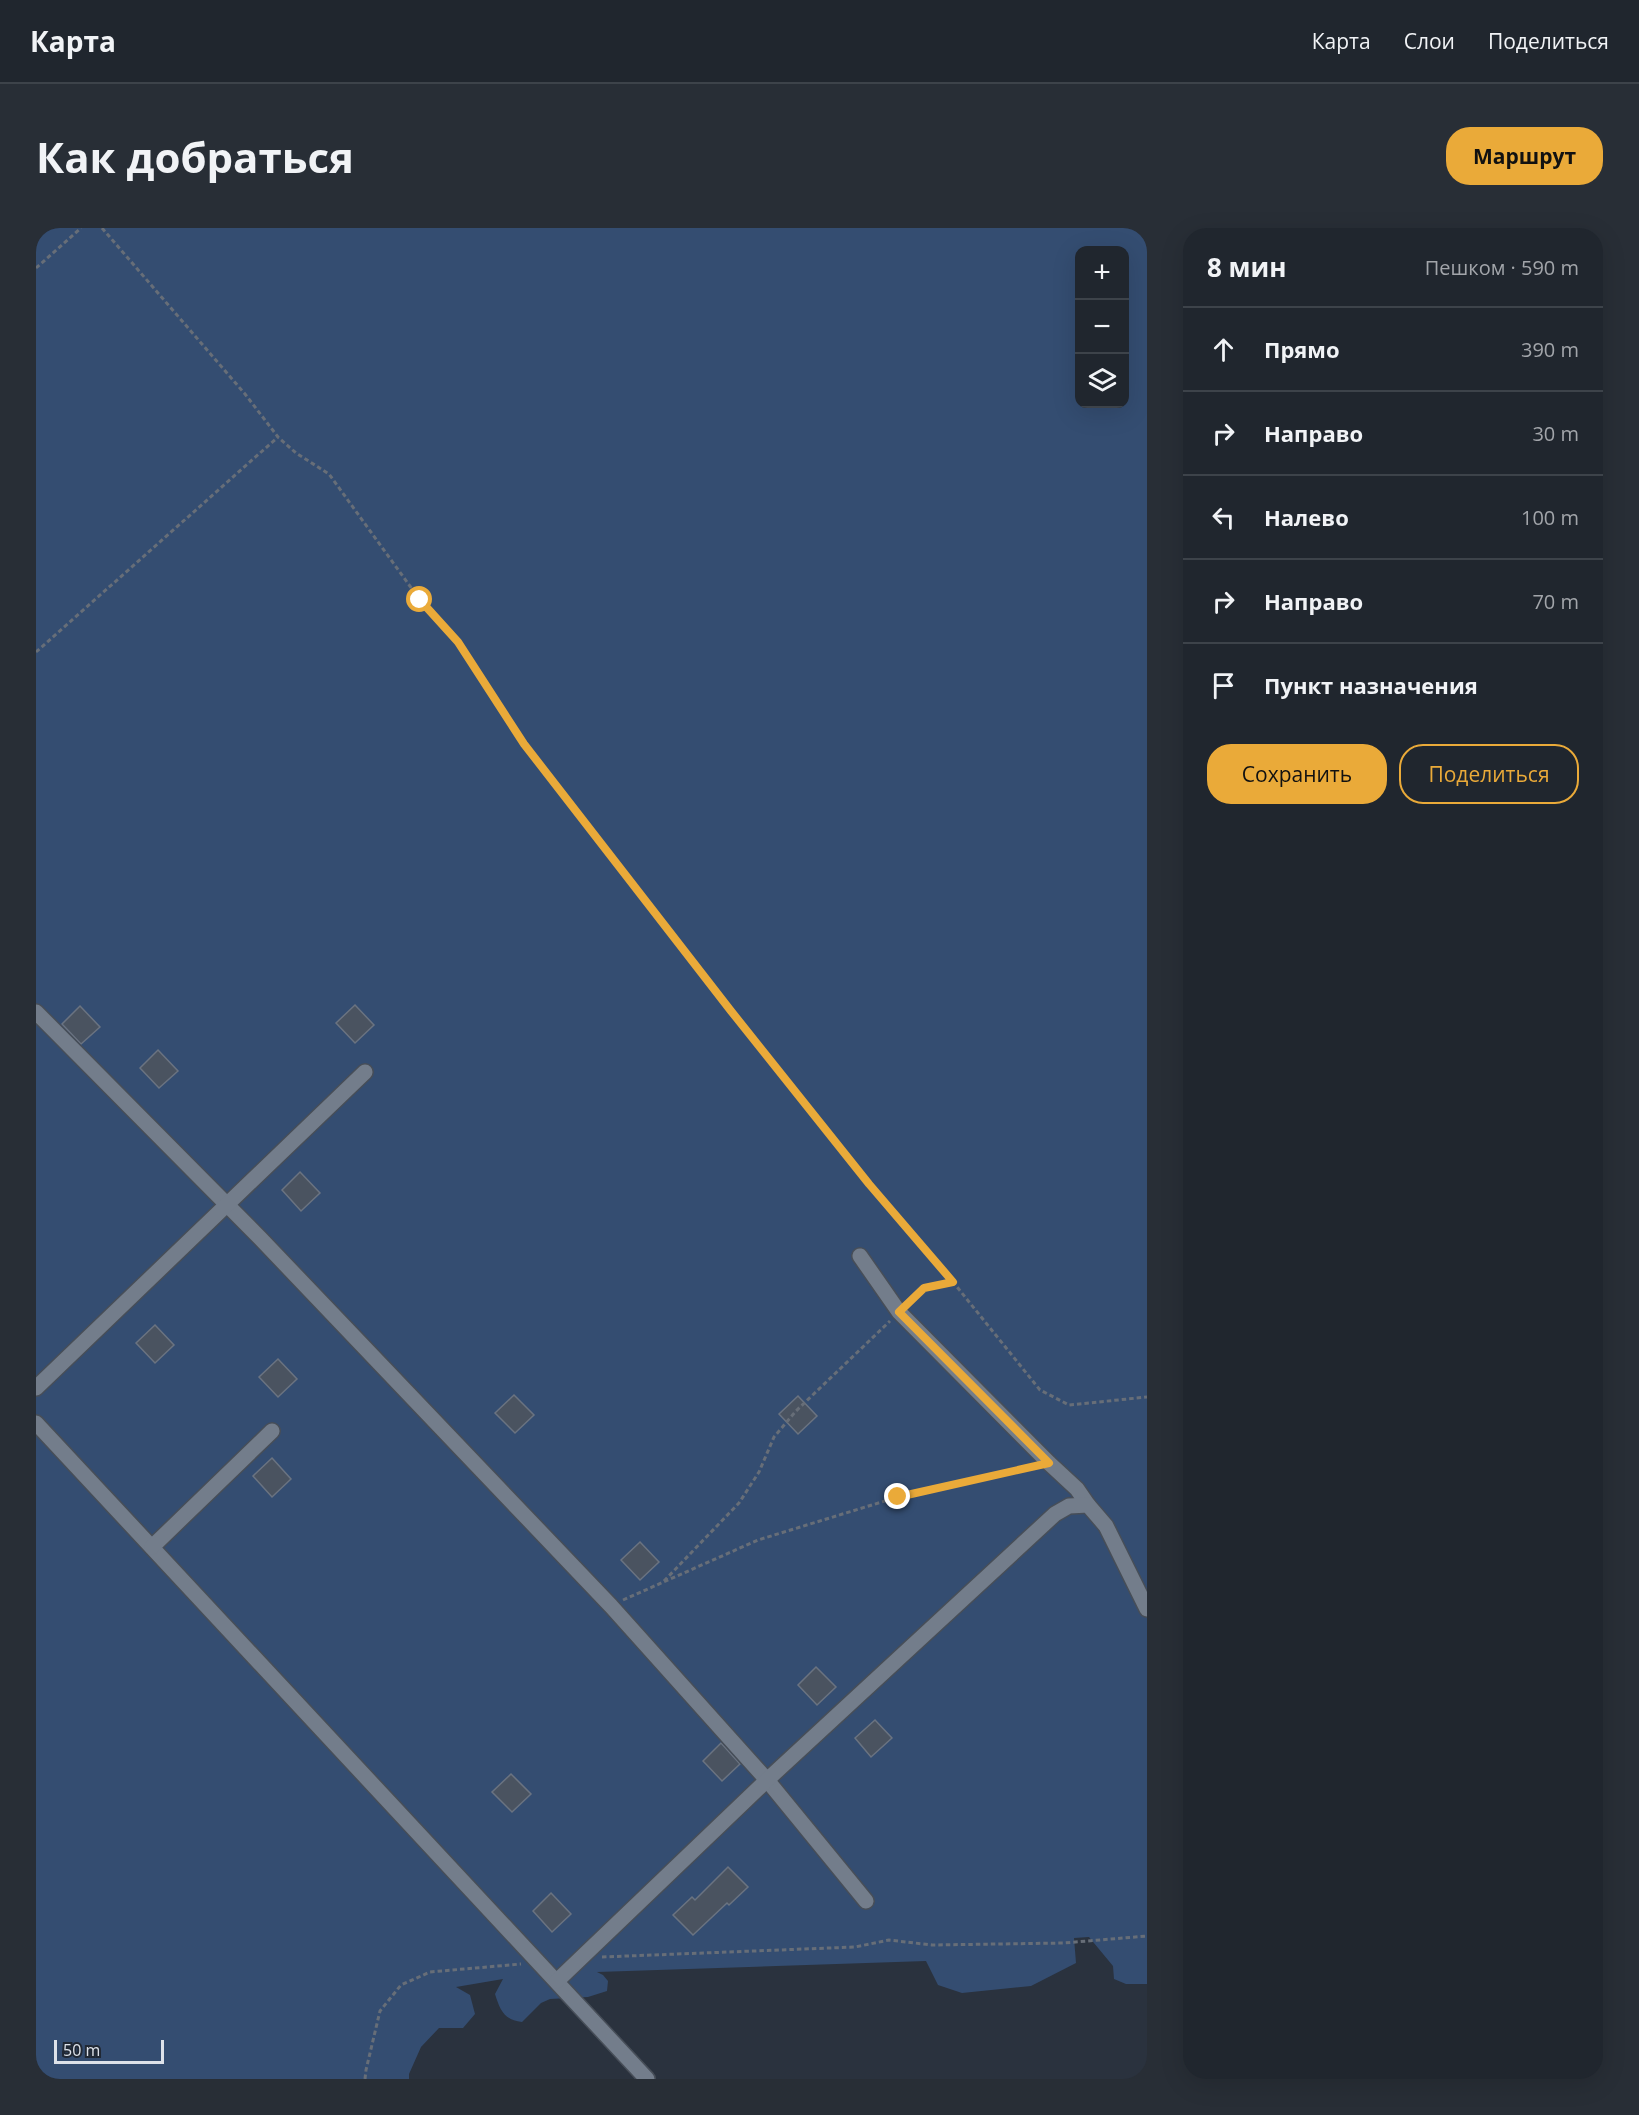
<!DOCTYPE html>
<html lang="ru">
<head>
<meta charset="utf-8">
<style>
  :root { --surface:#20262e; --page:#282e36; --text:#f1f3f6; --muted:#a2a5aa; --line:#3d434a; --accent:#eaaa39 }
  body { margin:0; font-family:"Open Sans",sans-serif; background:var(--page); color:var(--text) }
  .controls { position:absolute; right:18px; top:18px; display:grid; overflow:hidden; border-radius:12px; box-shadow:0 6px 24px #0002 }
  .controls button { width:54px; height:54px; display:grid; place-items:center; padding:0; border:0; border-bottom:2px solid var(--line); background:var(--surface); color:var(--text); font:30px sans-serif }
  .scale { position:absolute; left:18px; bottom:15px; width:110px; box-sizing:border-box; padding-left:6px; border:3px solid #dde2ea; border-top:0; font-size:16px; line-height:21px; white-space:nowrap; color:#dde2ea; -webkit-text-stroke:4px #202834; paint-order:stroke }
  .stop { position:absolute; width:18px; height:18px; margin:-14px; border:4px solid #eaaa39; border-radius:50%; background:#fff }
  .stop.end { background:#eaaa39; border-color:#fff; box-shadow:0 2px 6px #0008 }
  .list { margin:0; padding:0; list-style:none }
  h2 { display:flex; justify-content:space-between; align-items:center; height:78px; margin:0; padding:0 24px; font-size:26px }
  h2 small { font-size:20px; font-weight:400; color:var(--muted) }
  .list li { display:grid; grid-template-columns:39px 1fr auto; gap:18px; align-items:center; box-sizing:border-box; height:84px; padding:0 24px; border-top:2px solid var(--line) }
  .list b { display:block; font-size:22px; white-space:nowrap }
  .list em { font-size:20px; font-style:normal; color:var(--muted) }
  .actions { display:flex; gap:12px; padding:18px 24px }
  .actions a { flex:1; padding:14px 0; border:2px solid var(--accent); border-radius:24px; text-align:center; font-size:21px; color:var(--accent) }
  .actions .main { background:var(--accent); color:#111 }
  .icon { flex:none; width:33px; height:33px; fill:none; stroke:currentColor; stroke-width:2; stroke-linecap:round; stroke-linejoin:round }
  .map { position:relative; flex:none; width:1111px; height:1851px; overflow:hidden; border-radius:24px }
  header { display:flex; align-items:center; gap:36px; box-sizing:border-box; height:84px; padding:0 30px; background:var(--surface); border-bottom:2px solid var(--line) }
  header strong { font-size:28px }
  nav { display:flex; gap:33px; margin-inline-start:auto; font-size:21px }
  .intro { display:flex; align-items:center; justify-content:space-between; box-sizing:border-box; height:144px; padding:0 36px }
  h1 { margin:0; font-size:42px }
  .button { padding:15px 27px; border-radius:24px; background:var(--accent); color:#111; font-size:21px; font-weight:700 }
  main { display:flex; gap:36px; padding:0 36px }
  aside { flex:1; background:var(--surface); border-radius:24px; box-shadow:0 6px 24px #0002 }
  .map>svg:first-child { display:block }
</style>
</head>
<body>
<header>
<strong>Карта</strong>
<nav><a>Карта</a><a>Слои</a><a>Поделиться</a></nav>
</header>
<div class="intro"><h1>Как добраться</h1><a class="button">Маршрут</a></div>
<main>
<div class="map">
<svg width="1111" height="1851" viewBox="0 0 1111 1851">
  <rect width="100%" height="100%" fill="#2a323e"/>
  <path fill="#344d71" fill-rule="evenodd" d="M0 0H1111V1756H1090L1078 1751 1077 1738 1053 1709 1038 1710 1040 1735 995 1758 926 1765 902 1757 890 1733 561 1744 567 1747 572 1753 571 1763 552 1769 514 1771 505 1775 486 1794C468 1792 464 1782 459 1766L467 1751 420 1759 434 1767 439 1786 427 1800H403L385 1819 373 1846V1851H0ZM1044 22H1088V176H1044Z"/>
  <g fill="#4a5360" stroke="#6a7381" stroke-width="1.5">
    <polygon points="319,777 338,797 319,815 300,795"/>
    <polygon points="44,778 64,799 45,816 26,796"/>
    <polygon points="122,822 142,843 123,860 104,840"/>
    <polygon points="264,944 284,965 265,983 246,962"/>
    <polygon points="119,1097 138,1117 119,1135 100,1115"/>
    <polygon points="242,1131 261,1151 242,1169 223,1149"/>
    <polygon points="478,1167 498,1187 479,1205 459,1185"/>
    <polygon points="762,1168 781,1188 762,1206 743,1186"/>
    <polygon points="236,1230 255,1251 236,1269 217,1248"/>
    <polygon points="604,1314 623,1334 604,1352 585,1332"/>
    <polygon points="780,1439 800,1459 781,1477 762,1457"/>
    <polygon points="839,1492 856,1510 835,1529 819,1510"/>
    <polygon points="685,1515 704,1536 686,1553 667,1533"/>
    <polygon points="475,1546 495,1566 476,1584 456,1564"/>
    <polygon points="692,1639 712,1659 693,1677 691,1675 657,1707 637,1687 656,1669 659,1672"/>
    <polygon points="515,1665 535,1686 516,1704 497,1683"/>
  </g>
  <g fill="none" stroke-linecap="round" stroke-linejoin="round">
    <g stroke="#474e58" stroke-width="18">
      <g id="minor">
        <polyline points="0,784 224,1010 575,1378 731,1552 830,1673"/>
        <polyline points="824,1028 863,1084 1013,1235 1041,1261 1052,1277"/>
        <polyline points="0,1160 329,844"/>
        <polyline points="0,1195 611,1851"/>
        <polyline points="116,1319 236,1203"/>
        <polyline points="521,1753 731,1552 1019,1286 1033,1278 1052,1277 1070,1298 1111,1381"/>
      </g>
    </g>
    <g stroke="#676e78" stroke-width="3" stroke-dasharray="4.5 3" stroke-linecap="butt">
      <polyline points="66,0 209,166 242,209 260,225 293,246 384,372 422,415 488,516 695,783 833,956 917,1054 1004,1162 1033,1177 1111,1169"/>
      <polyline points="0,40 45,0"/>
      <polyline points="0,424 242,209"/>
      <polyline points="874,1074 888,1060 917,1054"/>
      <polyline points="628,1353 703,1275 723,1244 738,1209 760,1183 854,1093"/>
      <polyline points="587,1372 722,1312 862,1269 996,1239"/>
      <polyline points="566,1729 819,1719 853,1712 896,1717 1028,1715 1111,1708"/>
      <polyline points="329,1851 330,1842 344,1783 365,1757 394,1744 485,1736"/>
    </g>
    <use href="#minor" stroke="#737d8b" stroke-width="15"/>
  </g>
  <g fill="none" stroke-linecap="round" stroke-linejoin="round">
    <polyline stroke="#eaaa39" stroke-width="8" points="384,372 422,414 488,516 695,783 833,956 917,1054 888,1060 863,1084 1013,1235 862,1269"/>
  </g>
</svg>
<div class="controls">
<button>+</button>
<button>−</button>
<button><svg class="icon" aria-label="layers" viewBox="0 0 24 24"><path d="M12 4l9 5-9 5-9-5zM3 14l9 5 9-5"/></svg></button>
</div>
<div class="scale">50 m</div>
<div class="stop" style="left:384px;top:372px"></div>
<div class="stop end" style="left:862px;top:1269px"></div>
</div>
<aside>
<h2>8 мин<small>Пешком · 590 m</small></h2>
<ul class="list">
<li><svg class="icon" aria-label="ahead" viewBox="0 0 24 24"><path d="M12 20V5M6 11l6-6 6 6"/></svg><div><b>Прямо</b></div><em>390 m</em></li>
<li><svg class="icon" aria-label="right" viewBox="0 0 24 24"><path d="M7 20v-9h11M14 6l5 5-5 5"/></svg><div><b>Направо</b></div><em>30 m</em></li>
<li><svg class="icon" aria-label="left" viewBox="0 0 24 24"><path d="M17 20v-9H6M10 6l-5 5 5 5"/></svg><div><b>Налево</b></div><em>100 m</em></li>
<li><svg class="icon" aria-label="right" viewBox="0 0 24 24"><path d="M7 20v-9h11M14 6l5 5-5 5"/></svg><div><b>Направо</b></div><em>70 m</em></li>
<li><svg class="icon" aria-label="arrive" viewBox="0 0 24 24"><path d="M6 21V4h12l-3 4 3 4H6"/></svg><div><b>Пункт назначения</b></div></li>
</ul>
<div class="actions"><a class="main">Сохранить</a><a>Поделиться</a></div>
</aside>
</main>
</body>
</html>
